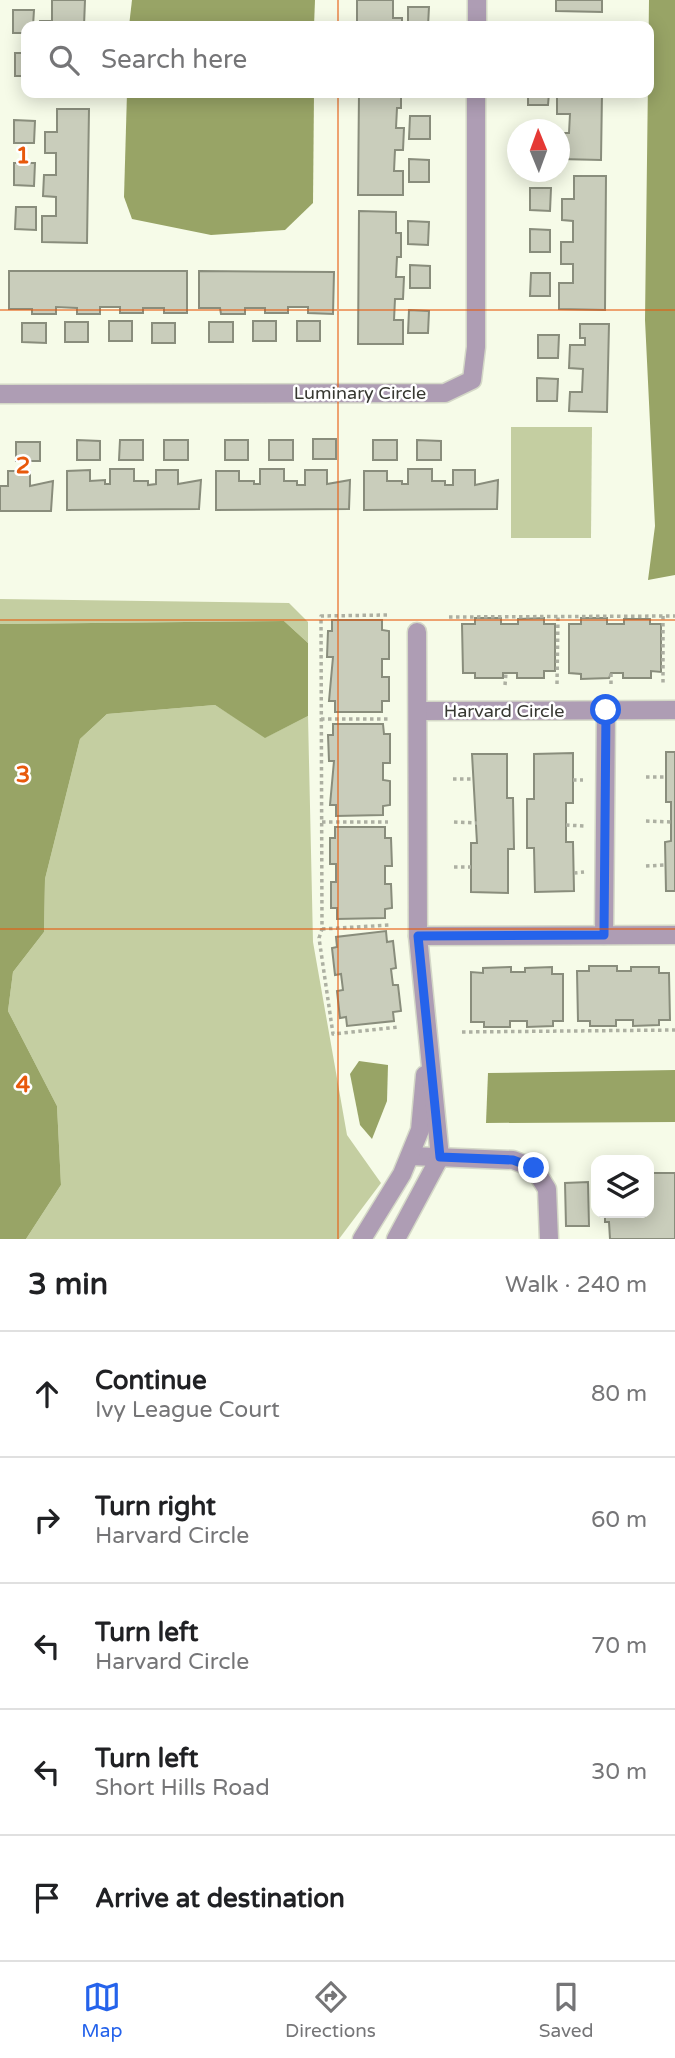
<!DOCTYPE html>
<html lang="en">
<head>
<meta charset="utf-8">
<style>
  :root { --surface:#fff; --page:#f6f6f6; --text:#202124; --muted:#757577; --line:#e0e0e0; --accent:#2563eb }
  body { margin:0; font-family:"Varela Round",sans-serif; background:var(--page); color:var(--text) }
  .controls { position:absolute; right:21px; bottom:21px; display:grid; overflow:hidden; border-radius:14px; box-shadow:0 4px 18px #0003 }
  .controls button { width:63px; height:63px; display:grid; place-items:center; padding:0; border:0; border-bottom:2px solid var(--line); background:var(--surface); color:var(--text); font:35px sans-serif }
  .compass { position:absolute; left:507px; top:119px; width:63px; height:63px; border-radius:50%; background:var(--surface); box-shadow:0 4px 18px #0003; rotate:359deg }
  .stop { position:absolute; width:21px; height:21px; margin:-16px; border:5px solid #2563eb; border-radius:50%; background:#fff }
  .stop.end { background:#2563eb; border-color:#fff; box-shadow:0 2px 7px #0008 }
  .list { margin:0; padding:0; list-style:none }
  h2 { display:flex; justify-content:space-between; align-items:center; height:91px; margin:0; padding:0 28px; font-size:30px }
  h2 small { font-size:23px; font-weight:400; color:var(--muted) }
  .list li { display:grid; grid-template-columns:46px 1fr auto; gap:21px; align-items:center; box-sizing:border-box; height:126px; padding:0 28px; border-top:2px solid var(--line) }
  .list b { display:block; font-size:26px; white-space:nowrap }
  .list p { margin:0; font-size:23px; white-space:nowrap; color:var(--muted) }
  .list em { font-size:23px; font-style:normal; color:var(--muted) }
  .icon { flex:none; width:38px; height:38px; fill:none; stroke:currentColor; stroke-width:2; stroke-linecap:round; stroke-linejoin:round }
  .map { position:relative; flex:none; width:675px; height:1239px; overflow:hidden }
  .search { position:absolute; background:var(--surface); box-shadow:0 4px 18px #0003; left:21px; right:21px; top:21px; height:77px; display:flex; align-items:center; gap:18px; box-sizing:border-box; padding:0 24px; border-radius:14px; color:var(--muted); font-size:26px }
  .sheet { height:721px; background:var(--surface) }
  nav { display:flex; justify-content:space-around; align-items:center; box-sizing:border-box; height:98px; border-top:2px solid var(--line); background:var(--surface); font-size:19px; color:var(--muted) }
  nav a { display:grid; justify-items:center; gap:4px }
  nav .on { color:var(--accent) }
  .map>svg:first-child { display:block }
</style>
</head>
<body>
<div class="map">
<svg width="675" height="1239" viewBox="0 0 675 1239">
  <rect width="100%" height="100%" fill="#f6fbe8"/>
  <g fill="#c4cea1">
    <polygon points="511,427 592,427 591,538 511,538"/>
    <polygon points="0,599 289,603 308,622 308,643 284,621 0,624"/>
    <polygon points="215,705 266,737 308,716 313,942 347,1135 381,1183 339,1239 26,1239 61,1185 57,1106 8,1011 13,972 44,932 45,879 80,739 107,714"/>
  </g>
  <g fill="#98a466">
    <polygon points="132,0 315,0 314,26 129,26"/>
    <polygon points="649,0 675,0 675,575 648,580 655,526 645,320"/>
    <polygon points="127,93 314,93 313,203 285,230 211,235 132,219 124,197"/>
    <polygon points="284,621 308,643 308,716 265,738 215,705 107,714 80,739 45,879 44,932 13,972 8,1011 57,1106 61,1185 26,1239 0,1239 0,624"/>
    <polygon points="359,1061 388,1065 387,1101 372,1139 360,1125 350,1074"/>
    <polygon points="675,1070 675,1122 486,1123 488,1073"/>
  </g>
  <g fill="#c9cdbb" stroke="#898d7c" stroke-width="2">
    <polygon points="52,0 85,0 84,26 40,26 40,21 52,21"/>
    <polygon points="357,0 393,0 393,18 402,18 402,26 357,26"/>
    <polygon points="556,0 602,0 602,12 556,11"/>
    <polygon points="408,7 429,7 428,26 408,26"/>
    <polygon points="13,10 34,10 33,26 26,26 26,33 13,33"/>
    <rect x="15" y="53" width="11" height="23"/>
    <polygon points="359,93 401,93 401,108 397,108 396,128 404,128 403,150 395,150 394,171 403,171 403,195 358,195"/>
    <polygon points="528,93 549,93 548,105 528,105"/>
    <polygon points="557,93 602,93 601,160 560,159 560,133 569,133 570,114 557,114"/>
    <polygon points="57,109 89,109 87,243 42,242 42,216 56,216 56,197 43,196 44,175 56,175 56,153 45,153 45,132 57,132"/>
    <polygon points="410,116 430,116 430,139 409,139"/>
    <polygon points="14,120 35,121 34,143 14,143"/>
    <polygon points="409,159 429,160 429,182 409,182"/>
    <polygon points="14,163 35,163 34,186 14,185"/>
    <polygon points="574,176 606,176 605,310 559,309 559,283 573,283 573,264 561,264 561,242 573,242 573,221 562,220 562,199 574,199"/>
    <polygon points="530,188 551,188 550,211 530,210"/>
    <polygon points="16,207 36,207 36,230 15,229"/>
    <polygon points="359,211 396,212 396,233 401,233 401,257 397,257 396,277 404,277 403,299 395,299 394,320 403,320 403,344 358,344"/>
    <polygon points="408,221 429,222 428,245 408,244"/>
    <polygon points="530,229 550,230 550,252 530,252"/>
    <polygon points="410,265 430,266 430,288 410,288"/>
    <polygon points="9,271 187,271 187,313 164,313 164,308 143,308 143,313 120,313 120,307 100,307 100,314 77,314 77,308 56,307 56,314 32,314 32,309 9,309"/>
    <polygon points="199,271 334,272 333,314 308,313 308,307 288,307 288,313 265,313 265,308 245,308 245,314 221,314 220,308 199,308"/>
    <polygon points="531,273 550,273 550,296 530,296"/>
    <polygon points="409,310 429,311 428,333 408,333"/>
    <rect x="109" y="321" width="23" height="20"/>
    <rect x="253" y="321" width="23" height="20"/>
    <rect x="297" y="321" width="23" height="20"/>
    <rect x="65" y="322" width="23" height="20"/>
    <rect x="209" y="322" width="24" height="20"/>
    <polygon points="22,323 46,323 46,343 22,342"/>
    <rect x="152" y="323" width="23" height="20"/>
    <polygon points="580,324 609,324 607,412 569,411 570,392 582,392 583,369 569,368 570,345 585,345 585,338 580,338"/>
    <polygon points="538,335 559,335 558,358 538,358"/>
    <polygon points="537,378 558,379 557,401 537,401"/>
    <rect x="313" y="439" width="23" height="20"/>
    <polygon points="77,440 100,441 100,460 77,460"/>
    <polygon points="120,440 143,440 143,460 119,460"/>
    <rect x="164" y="440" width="24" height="20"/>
    <rect x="225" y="440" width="23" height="20"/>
    <rect x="269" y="440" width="24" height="20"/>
    <rect x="373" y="440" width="24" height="20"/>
    <polygon points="417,440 441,441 441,460 417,460"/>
    <rect x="16" y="442" width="24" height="19"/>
    <polygon points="110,469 134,469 134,481 148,481 148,485 156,484 156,470 178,470 178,484 201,480 199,509 67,510 67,471 90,470 90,481 105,480 105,484 110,484"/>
    <polygon points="260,469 284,469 284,481 297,481 297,485 305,485 305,470 327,470 327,484 350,480 349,509 216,510 216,471 239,471 239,481 254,481 254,484 260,484"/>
    <polygon points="408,469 432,469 432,481 445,481 445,485 453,485 453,470 475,470 475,485 498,480 497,509 364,510 364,471 387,471 387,481 402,481 402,484 408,484"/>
    <polygon points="8,471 30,471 30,486 53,481 51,511 0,511 0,486 8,486"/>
    <polygon points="475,618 501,618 501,624 518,624 518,619 544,618 544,624 555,624 555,671 544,671 544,678 517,678 517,673 503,673 503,678 475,678 475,673 463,673 462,624 475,624"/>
    <polygon points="581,618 607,618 607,624 624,624 624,619 650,619 650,624 661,624 661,672 651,671 651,678 623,678 623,673 611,673 609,678 581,679 581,674 569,673 569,624 581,624"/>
    <polygon points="332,620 382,620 382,630 389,631 389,659 382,659 382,677 389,677 389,701 382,701 382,712 335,712 335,701 329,701 333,657 327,657 328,631 332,631"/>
    <polygon points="333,724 383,724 384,734 390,734 390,763 383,763 383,780 390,781 390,805 383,806 383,815 336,816 336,805 330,805 334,761 329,761 328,735 333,735"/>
    <polygon points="666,752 675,752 675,891 666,891 665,842 671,841 671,802 666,802"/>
    <polygon points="573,753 573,803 566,803 566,842 573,842 574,891 535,892 534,848 527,848 527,799 534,799 534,754"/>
    <polygon points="472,754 507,754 507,798 513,798 514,849 508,849 508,893 471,892 471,843 477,843"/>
    <polygon points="335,827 385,827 385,838 391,838 392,866 385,866 385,884 391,884 392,908 385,909 385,918 337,919 337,908 331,908 331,882 336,882 336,864 330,864 330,838 335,838"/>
    <polygon points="386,931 387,942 393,941 396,968 391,969 393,985 398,985 401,1011 393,1012 394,1021 347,1026 346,1017 340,1018 337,991 343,990 341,974 335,975 332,948 337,947 336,937"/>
    <polygon points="589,966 617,966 617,971 631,971 631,967 659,967 659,973 669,973 670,1020 659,1020 659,1025 633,1026 633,1020 616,1020 616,1026 590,1026 590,1021 578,1021 577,971 589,971"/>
    <polygon points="511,967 511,972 525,972 525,968 552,967 552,974 563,974 563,1021 553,1021 553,1026 527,1027 527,1021 510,1021 510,1027 484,1027 484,1022 471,1022 471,972 483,973 483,968"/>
    <polygon points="649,1173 675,1173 675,1239 610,1239 609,1222 605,1222 605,1213 649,1213"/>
    <polygon points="588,1182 589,1226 566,1226 565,1183"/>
  </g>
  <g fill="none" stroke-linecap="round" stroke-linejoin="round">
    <g stroke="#d4d8c7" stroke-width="21">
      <g id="minor">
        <polyline points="477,26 477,0"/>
        <polyline points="0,394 445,393 472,380 476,347 476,93"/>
        <polyline points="418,711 675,710"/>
        <polyline points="604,935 606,710"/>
        <polyline points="418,936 675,935"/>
        <polyline points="410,1156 513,1160 534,1168 547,1189 549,1239"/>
        <polyline points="362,1239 402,1174 420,1130 425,1075"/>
        <polyline points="396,1239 440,1157 418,936 417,632"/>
      </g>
    </g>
    <g stroke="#adb0a2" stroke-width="3.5" stroke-dasharray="3.5 3.5" stroke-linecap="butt">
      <polyline points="387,615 321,616 322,929 319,938 333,1034 399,1027"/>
      <polyline points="663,616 663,683"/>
      <polyline points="449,617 675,616"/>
      <polyline points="557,684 558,616"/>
      <polyline points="611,684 611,673"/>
      <polyline points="505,685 506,673"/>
      <polyline points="321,719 388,719"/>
      <polyline points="646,777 666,777"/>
      <polyline points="453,779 472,779"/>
      <polyline points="573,780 583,780"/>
      <polyline points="646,821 671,822"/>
      <polyline points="322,822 388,822"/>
      <polyline points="454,822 477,823"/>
      <polyline points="566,825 584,826"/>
      <polyline points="646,866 665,865"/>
      <polyline points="454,867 471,867"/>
      <polyline points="574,873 584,872"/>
      <polyline points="322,929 390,925"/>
      <polyline points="462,1032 675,1030"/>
    </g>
    <use href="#minor" stroke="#ae9db4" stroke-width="18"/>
  </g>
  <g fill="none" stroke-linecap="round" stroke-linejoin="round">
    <polyline stroke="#2563eb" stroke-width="9" points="534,1168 513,1160 440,1157 418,936 604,935 606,710"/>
  </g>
  <path fill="none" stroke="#e8590c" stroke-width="2" stroke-opacity="0.55" d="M338 0V26M338 93V1239M0 310H675M0 620H675M0 929H675"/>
  <g text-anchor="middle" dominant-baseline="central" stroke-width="5" stroke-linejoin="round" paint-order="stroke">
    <g font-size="18" fill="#373831" stroke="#fff">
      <text x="360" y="393">Luminary Circle</text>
      <text x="504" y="711">Harvard Circle</text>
    </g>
  </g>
  <g font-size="23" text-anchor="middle" font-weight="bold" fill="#e8590c" stroke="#fff" stroke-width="5" stroke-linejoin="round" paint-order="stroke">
    <text x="23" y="163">1</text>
    <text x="23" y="473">2</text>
    <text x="23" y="782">3</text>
    <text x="23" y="1092">4</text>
  </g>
</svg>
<div class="controls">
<button><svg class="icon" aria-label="layers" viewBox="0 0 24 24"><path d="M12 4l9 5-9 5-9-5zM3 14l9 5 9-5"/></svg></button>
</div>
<svg class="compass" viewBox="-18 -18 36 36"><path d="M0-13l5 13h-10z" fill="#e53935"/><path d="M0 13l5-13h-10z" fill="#757577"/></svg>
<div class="stop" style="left:606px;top:710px"></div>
<div class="stop end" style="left:534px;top:1168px"></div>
<div class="search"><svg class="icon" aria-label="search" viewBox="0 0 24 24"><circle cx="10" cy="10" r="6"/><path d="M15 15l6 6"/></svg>Search here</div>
</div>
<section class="sheet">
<h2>3 min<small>Walk · 240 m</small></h2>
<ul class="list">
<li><svg class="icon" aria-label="ahead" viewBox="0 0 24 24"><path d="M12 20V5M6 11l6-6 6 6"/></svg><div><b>Continue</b><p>Ivy League Court</p></div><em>80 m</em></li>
<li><svg class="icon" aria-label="right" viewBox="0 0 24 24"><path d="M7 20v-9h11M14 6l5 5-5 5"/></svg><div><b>Turn right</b><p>Harvard Circle</p></div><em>60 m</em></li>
<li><svg class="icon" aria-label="left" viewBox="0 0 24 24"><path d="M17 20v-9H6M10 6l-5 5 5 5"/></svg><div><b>Turn left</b><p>Harvard Circle</p></div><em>70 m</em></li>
<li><svg class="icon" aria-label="left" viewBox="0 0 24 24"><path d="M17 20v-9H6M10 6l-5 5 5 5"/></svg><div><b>Turn left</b><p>Short Hills Road</p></div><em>30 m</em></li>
<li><svg class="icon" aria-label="arrive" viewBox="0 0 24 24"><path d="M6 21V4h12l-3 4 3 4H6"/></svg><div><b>Arrive at destination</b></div></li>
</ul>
</section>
<nav>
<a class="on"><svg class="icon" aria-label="map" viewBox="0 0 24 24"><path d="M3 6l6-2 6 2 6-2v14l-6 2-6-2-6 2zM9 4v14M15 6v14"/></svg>Map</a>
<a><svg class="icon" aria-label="directions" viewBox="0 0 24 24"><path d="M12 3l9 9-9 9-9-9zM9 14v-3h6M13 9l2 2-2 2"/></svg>Directions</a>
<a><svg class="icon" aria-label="saved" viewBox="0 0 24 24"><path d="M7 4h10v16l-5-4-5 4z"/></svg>Saved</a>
</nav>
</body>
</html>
